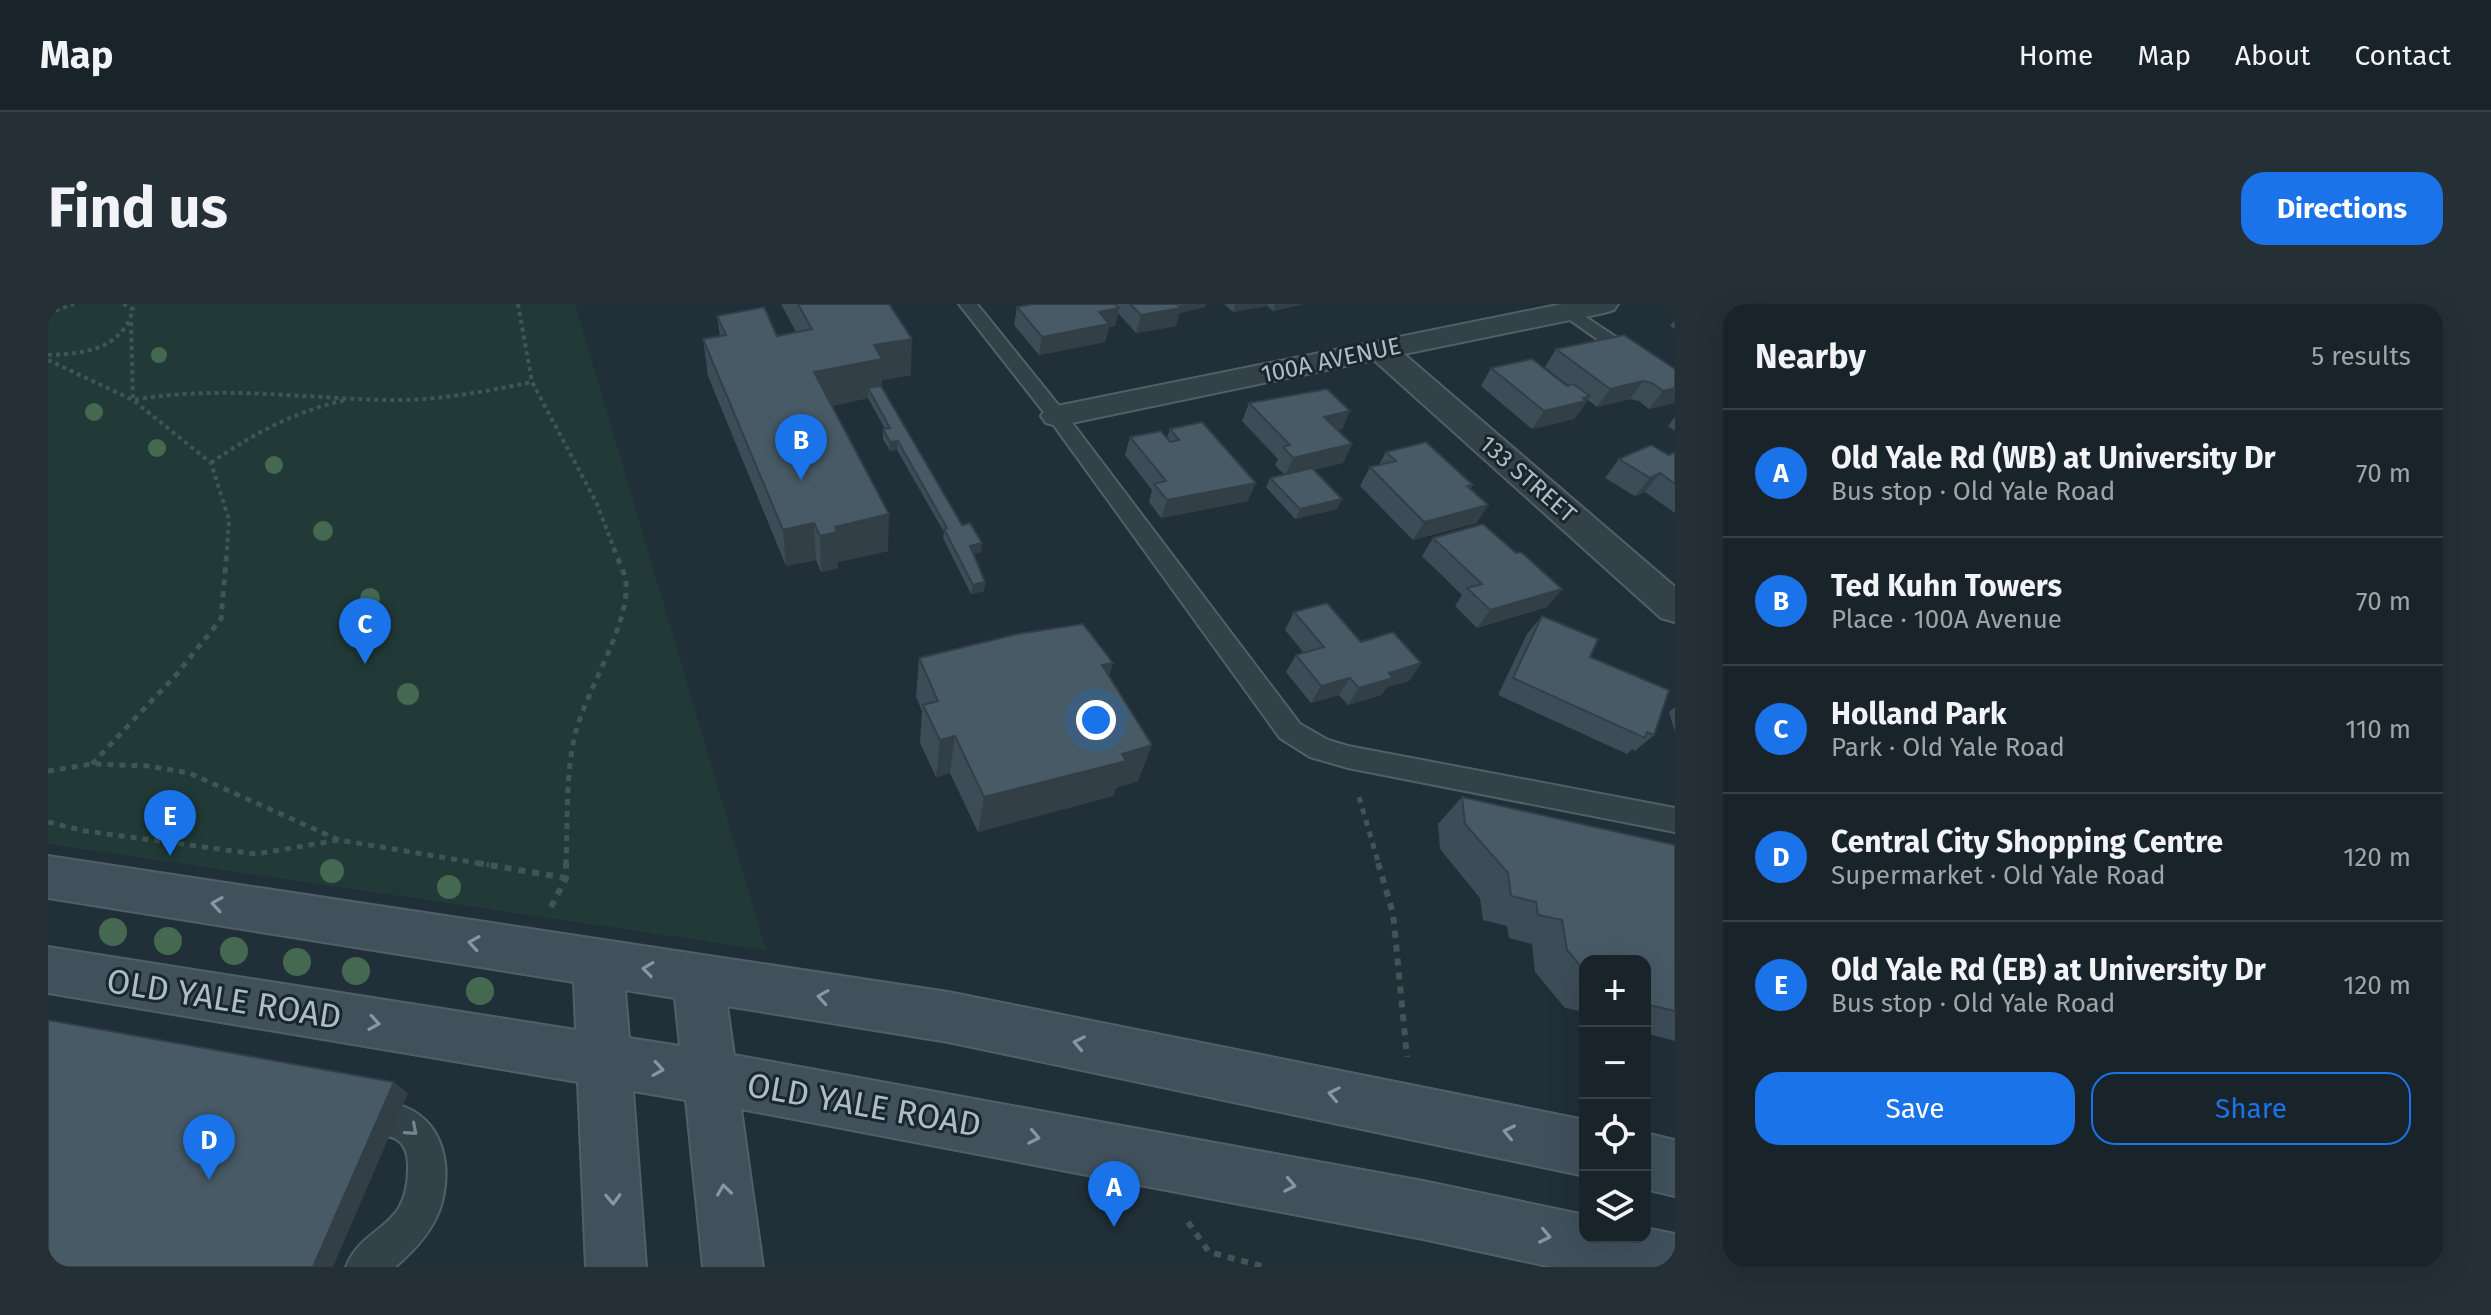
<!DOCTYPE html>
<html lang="en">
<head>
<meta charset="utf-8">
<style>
  :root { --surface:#18232a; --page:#252f36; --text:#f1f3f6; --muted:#9fa4a8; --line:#364047; --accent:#1a73e8 }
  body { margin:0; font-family:"Fira Sans",sans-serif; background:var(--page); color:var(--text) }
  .controls { position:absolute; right:24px; bottom:24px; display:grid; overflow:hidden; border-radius:16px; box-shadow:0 8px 32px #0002 }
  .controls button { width:72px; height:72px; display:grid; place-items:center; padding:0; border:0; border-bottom:2px solid var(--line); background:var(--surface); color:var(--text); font:40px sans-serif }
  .you { position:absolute; left:1048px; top:416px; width:28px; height:28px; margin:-20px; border:6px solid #fff; border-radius:50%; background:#1a73e8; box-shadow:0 0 0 12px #1a73e833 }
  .badge { display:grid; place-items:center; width:52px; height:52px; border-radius:50%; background:var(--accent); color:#fff; font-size:26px; font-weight:700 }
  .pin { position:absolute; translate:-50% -66px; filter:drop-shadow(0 2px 4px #0008) }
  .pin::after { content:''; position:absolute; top:42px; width:28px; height:24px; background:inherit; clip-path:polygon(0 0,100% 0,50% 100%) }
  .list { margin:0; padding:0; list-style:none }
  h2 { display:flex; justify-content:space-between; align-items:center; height:104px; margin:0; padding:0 32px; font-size:34px }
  h2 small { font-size:26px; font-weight:400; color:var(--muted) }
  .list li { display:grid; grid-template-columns:52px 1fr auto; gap:24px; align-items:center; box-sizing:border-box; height:128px; padding:0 32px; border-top:2px solid var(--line) }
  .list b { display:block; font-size:30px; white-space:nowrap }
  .list p { margin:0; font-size:26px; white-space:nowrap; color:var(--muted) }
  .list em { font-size:26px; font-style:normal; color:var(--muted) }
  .actions { display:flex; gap:16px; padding:24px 32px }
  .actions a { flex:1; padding:18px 0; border:2px solid var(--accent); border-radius:24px; text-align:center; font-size:28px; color:var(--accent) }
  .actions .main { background:var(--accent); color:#fff }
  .icon { flex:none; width:44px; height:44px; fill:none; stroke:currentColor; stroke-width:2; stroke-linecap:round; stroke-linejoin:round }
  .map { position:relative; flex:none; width:1627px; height:963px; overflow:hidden; border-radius:24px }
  header { display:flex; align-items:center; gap:48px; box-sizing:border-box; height:112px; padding:0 40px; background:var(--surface); border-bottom:2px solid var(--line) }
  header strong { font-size:38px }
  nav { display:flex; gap:44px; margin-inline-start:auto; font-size:28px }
  .intro { display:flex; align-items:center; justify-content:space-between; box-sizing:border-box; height:192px; padding:0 48px }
  h1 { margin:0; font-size:56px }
  .button { padding:20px 36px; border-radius:24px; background:var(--accent); color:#fff; font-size:28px; font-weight:700 }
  main { display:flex; gap:48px; padding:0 48px }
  aside { flex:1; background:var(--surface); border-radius:24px; box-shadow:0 8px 32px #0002 }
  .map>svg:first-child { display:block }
</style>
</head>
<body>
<header>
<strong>Map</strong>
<nav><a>Home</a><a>Map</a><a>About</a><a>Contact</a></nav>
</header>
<div class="intro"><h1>Find us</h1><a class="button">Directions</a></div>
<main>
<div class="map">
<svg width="1627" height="963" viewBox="0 0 1627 963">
  <rect width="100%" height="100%" fill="#202f38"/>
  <polygon fill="#213a37" points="0,0 527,0 718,646 0,540"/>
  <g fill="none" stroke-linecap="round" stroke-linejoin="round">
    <g stroke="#515f67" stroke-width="4">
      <g id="service">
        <polygon points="911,0 929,0 1016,108 1252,420 1280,436 1300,442 1627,504 1627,528 1300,464 1262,453 1232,434 1002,116"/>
        <polygon points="1521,2 1627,72 1627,87 1620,85 1515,11 1512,7 1515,3"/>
        <path d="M328 798C385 798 407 847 394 898 387 925 367 946 347 963H298C316 918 361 928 360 862 360 851 358 841 348 835 334 827 318 839 300 831L295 819 300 807Z"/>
      </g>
    </g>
    <g stroke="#515f67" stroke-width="4">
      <polygon id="minor" points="1514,0 1570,0 1566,6 1556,9 1356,50 1627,283 1627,318 1613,314 1326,56 1009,122 998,119 993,112 998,105 1009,102"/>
    </g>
    <g stroke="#515f67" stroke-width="4">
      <g id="secondary">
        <path d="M0 552 900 688 1537 816V872L900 738 679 702 686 751 1375 877 1537 911V933H1597V924L1627 930V963H1504L1375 935 693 805 715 963H655L638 796 585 787 598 963H538L530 778 0 689V643L528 726 526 678 0 594ZM577 686 627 694 632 742 581 734Z"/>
        <polygon points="1597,829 1627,836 1627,892 1597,885"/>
      </g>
    </g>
    <g stroke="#3f5654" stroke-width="4" stroke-dasharray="4 4" stroke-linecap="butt">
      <polyline points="470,0 484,78 548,198 567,247"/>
      <polyline points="0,9 26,0"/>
      <path d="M83 18 85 96C170 81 252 94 337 96 387 97 436 88 484 78"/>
      <path d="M0 51C36 50 75 45 85 5L75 0"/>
      <polyline points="0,56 85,96 163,159 181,216 179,247"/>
      <path d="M163 159C206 129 246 108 297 96"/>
    </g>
    <g stroke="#3f5654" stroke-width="5" stroke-dasharray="6 6" stroke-linecap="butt">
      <polyline points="44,460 128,371 173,315 179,245"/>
      <polyline points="0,467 44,460 100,462 141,469 291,536 441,561"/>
      <polyline points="1311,493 1331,561"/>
      <polyline points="0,518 37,527 208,550 291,536"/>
      <path d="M518 561C520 518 517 473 527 431 538 386 581 322 578 280 577 268 570 256 566 245"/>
    </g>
    <g stroke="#3f5654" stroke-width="6" stroke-dasharray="7 7" stroke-linecap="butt">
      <polyline points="429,559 518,574"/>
      <polyline points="1330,559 1345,609 1359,753"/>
      <polyline points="503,603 518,574 518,559"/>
      <polyline points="1140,918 1161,948 1217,963"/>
    </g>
    <use href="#service" fill="#334149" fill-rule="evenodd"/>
    <use href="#minor" fill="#334149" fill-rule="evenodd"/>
    <use href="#secondary" fill="#41515c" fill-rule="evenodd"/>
  </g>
  <g fill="#456851">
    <circle cx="111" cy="51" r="8"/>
    <circle cx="46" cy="108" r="9"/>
    <circle cx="109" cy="144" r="9"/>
    <circle cx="226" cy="161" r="9"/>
    <circle cx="275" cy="227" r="10"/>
    <circle cx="322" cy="294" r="10"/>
    <circle cx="360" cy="390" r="11"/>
    <circle cx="284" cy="567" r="12"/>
    <circle cx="401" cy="583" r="12"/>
    <circle cx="65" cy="628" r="14"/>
    <circle cx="120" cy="637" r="14"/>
    <circle cx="186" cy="647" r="14"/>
    <circle cx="249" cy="658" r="14"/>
    <circle cx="308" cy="667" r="14"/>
    <circle cx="432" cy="687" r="14"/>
  </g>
  <g fill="#3d4d57">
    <polygon points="733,0 841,0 863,71 834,76 833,82 914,221 933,248 925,250 937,278 936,287 923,290 895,234 896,228 849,146 842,147 835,135 835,125 837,125 820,94 784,102 840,247 790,258 790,264 773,268 768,256 738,262 660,72 655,35 672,32 669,12 729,32 748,28"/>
    <polygon points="1069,0 1158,0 1157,3 1131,9 1128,22 1088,29 1070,9 1067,22 1061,23 1057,38 991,51 966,21 969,3 1070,4"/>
    <polygon points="1176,0 1256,0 1225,7 1219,2 1185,8"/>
    <polygon points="1627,15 1627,25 1622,22"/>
    <polygon points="1576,31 1627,99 1601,105 1591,97 1582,95 1549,103 1540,96 1526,115 1484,125 1433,82 1443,64 1520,81 1497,63 1508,45"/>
    <polygon points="1201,99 1302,107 1294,125 1290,126 1304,140 1295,159 1265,166 1294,195 1289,205 1247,215 1218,183 1222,174 1236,170 1227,161 1230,155 1194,117"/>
    <polygon points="1627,113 1627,127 1620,122"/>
    <polygon points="1122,125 1200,197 1113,214 1101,198 1104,186 1077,151 1082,133 1119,134"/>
    <polygon points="1338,148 1425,181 1422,185 1440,201 1428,219 1365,236 1312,182 1322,163 1331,161"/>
    <polygon points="1627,148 1627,209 1597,188 1587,192 1557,174 1571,155 1621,151"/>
    <polygon points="1385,234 1468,249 1514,285 1499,303 1429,324 1407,302 1414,291 1374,252"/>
    <polygon points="1246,308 1313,338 1373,359 1361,377 1339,383 1333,391 1300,401 1291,391 1263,399 1238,368 1248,351 1256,349 1237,326"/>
    <polygon points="1494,312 1542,353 1606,431 1587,447 1584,445 1579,450 1450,391 1479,330"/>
    <polygon points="871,354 1065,359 1061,372 1090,477 1068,484 1065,492 930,528 902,469 888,473 872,439 874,407 868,393"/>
    <polygon points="1627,403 1627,428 1621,408"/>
    <polygon points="1414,493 1627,541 1627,737 1597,729 1597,657 1537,657 1537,708 1517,704 1487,668 1484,640 1461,634 1459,622 1435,616 1432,594 1392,545 1390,520"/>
  </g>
  <g fill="#323f47">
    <polygon points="1133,0 1158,0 1157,3 1131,9 1128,22 1088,29 1093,11 1132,4"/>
    <polygon points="1187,0 1220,0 1219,2 1185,8"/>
    <polygon points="1227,0 1256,0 1225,7"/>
    <polygon points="1071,4 1067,22 1061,23 1057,38 991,51 994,33 1051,8"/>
    <polygon points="864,35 863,71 834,76 833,92 820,84 820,94 768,105 766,68 826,41"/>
    <polygon points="1595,77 1582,95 1549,103 1562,85"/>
    <polygon points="1627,84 1627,99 1601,105 1615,87"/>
    <polygon points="1542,92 1526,115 1484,125 1496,107"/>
    <polygon points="1302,107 1294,125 1268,131 1276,113"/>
    <polygon points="850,137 849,146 842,147 842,138"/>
    <polygon points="1304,140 1295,159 1237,172 1245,154"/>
    <polygon points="1612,169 1597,188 1587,192 1602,174"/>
    <polygon points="1208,179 1200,197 1113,214 1119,196"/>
    <polygon points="1294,195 1289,205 1247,215 1252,205"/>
    <polygon points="1440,201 1428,219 1365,236 1376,218"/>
    <polygon points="841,210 840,247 790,258 790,264 773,268 772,232 787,223"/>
    <polygon points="766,219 768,256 738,262 735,226"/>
    <polygon points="934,239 933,248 921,252 922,242"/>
    <polygon points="937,278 936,287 923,290 925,281"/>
    <polygon points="1514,285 1499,303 1429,324 1442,306"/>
    <polygon points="1065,359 1053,397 1054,361"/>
    <polygon points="1373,359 1361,377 1339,383 1333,391 1300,401 1311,384 1341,369"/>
    <polygon points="1302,374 1291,391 1263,399 1273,382"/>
    <polygon points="907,432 902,469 888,473 892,436"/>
    <polygon points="1104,441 1090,477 1068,484 1065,492 930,528 936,493"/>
    <polygon points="346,778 360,789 285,963 265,963"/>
  </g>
  <g fill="#475a65" stroke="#323f47" stroke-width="2">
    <polygon points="750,0 841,0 864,35 826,41 834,55 766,68 841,210 787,223 789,228 772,232 766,219 735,226 655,35 678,31 669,12 716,3 729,32 764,25"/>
    <polygon points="985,0 1067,0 1071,4 1051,8 1061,20 994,33 969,3"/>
    <polygon points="1082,0 1129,0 1133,4 1093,11"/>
    <polygon points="1576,31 1627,65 1627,84 1615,87 1604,79 1595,77 1562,85 1508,45"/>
    <polygon points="1484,55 1519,82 1525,80 1542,92 1535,94 1538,97 1496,107 1443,64"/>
    <polygon points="833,82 914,221 922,219 934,239 922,242 937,278 925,281 896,225 899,224 850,137 842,138 835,125 842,124 820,84"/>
    <polygon points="1279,85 1302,107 1276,113 1304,140 1245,154 1235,143 1242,141 1201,99"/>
    <polygon points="1154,118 1208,179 1119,196 1106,180 1118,177 1082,133 1113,127 1122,138 1131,136 1122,125"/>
    <polygon points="1378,138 1425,181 1419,182 1440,201 1376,218 1322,163 1348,157 1338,148"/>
    <polygon points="1603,141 1621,151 1627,148 1627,180 1612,169 1602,174 1571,155"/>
    <polygon points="1264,164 1294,195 1252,205 1222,174"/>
    <polygon points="1435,220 1468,249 1473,248 1514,285 1442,306 1419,284 1434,280 1385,234"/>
    <polygon points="1279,299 1313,338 1345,328 1373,359 1341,369 1345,374 1311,384 1302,374 1273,382 1248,351 1276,343 1246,308"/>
    <polygon points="1494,312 1550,335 1542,353 1621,386 1606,431 1599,428 1597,434 1465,374"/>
    <polygon points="1035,320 1065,359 1054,361 1104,441 1074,450 1078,457 936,493 907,432 892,436 875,401 890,397 871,354 969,330"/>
    <polygon points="1414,493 1627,541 1627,707 1597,700 1597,657 1537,657 1537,667 1519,646 1514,616 1490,611 1488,598 1463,592 1460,569 1417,520"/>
    <polygon points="0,716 346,778 265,963 0,963"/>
  </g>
  <defs><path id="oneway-chevron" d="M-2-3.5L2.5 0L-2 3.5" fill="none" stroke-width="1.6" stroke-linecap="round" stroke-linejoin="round" transform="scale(2)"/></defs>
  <g stroke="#8797a1">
    <use href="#oneway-chevron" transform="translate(169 600) rotate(-171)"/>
    <use href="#oneway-chevron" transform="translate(426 639) rotate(-171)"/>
    <use href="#oneway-chevron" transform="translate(600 665) rotate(-172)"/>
    <use href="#oneway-chevron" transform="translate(775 693) rotate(-171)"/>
    <use href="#oneway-chevron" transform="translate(326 719) rotate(9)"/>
    <use href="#oneway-chevron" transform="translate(1031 739) rotate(-169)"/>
    <use href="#oneway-chevron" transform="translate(610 765) rotate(9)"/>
    <use href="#oneway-chevron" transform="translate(1286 790) rotate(-169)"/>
    <use href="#oneway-chevron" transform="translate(1461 828) rotate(-168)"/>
    <use href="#oneway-chevron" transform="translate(986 833) rotate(11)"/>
    <use href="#oneway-chevron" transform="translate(1242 881) rotate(11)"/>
    <use href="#oneway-chevron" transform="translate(676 886) rotate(-98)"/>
    <use href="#oneway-chevron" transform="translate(565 895) rotate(88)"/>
    <use href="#oneway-chevron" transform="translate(1497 932) rotate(12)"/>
  </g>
  <use stroke="#76858e" href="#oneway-chevron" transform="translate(364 826) rotate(41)"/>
  <g text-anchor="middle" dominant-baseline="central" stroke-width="6" stroke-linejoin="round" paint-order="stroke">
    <g font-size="24" fill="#adbcc6" stroke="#19262d">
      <text transform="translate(1283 56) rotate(-12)">100A AVENUE</text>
      <text transform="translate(1480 175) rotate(41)">133 STREET</text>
    </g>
    <g font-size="34" fill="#adbcc6" stroke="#19262d">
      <text transform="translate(176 695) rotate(9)">OLD YALE ROAD</text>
      <text transform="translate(816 801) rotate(10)">OLD YALE ROAD</text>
    </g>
  </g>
</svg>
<div class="controls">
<button>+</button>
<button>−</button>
<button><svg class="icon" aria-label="locate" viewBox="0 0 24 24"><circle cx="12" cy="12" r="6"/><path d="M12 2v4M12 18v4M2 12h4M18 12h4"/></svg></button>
<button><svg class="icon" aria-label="layers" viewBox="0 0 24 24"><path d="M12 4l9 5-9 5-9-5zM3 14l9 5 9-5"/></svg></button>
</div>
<div class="you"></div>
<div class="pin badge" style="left:1066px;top:923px">A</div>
<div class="pin badge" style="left:753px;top:176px">B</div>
<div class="pin badge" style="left:317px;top:360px">C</div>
<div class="pin badge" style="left:161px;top:876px">D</div>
<div class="pin badge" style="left:122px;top:552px">E</div>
</div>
<aside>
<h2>Nearby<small>5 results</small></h2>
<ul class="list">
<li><span class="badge">A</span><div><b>Old Yale Rd (WB) at University Dr</b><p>Bus stop · Old Yale Road</p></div><em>70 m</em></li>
<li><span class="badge">B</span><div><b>Ted Kuhn Towers</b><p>Place · 100A Avenue</p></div><em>70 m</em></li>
<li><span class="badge">C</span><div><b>Holland Park</b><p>Park · Old Yale Road</p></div><em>110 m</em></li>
<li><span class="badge">D</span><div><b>Central City Shopping Centre</b><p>Supermarket · Old Yale Road</p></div><em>120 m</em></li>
<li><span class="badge">E</span><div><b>Old Yale Rd (EB) at University Dr</b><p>Bus stop · Old Yale Road</p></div><em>120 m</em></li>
</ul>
<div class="actions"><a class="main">Save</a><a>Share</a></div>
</aside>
</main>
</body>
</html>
